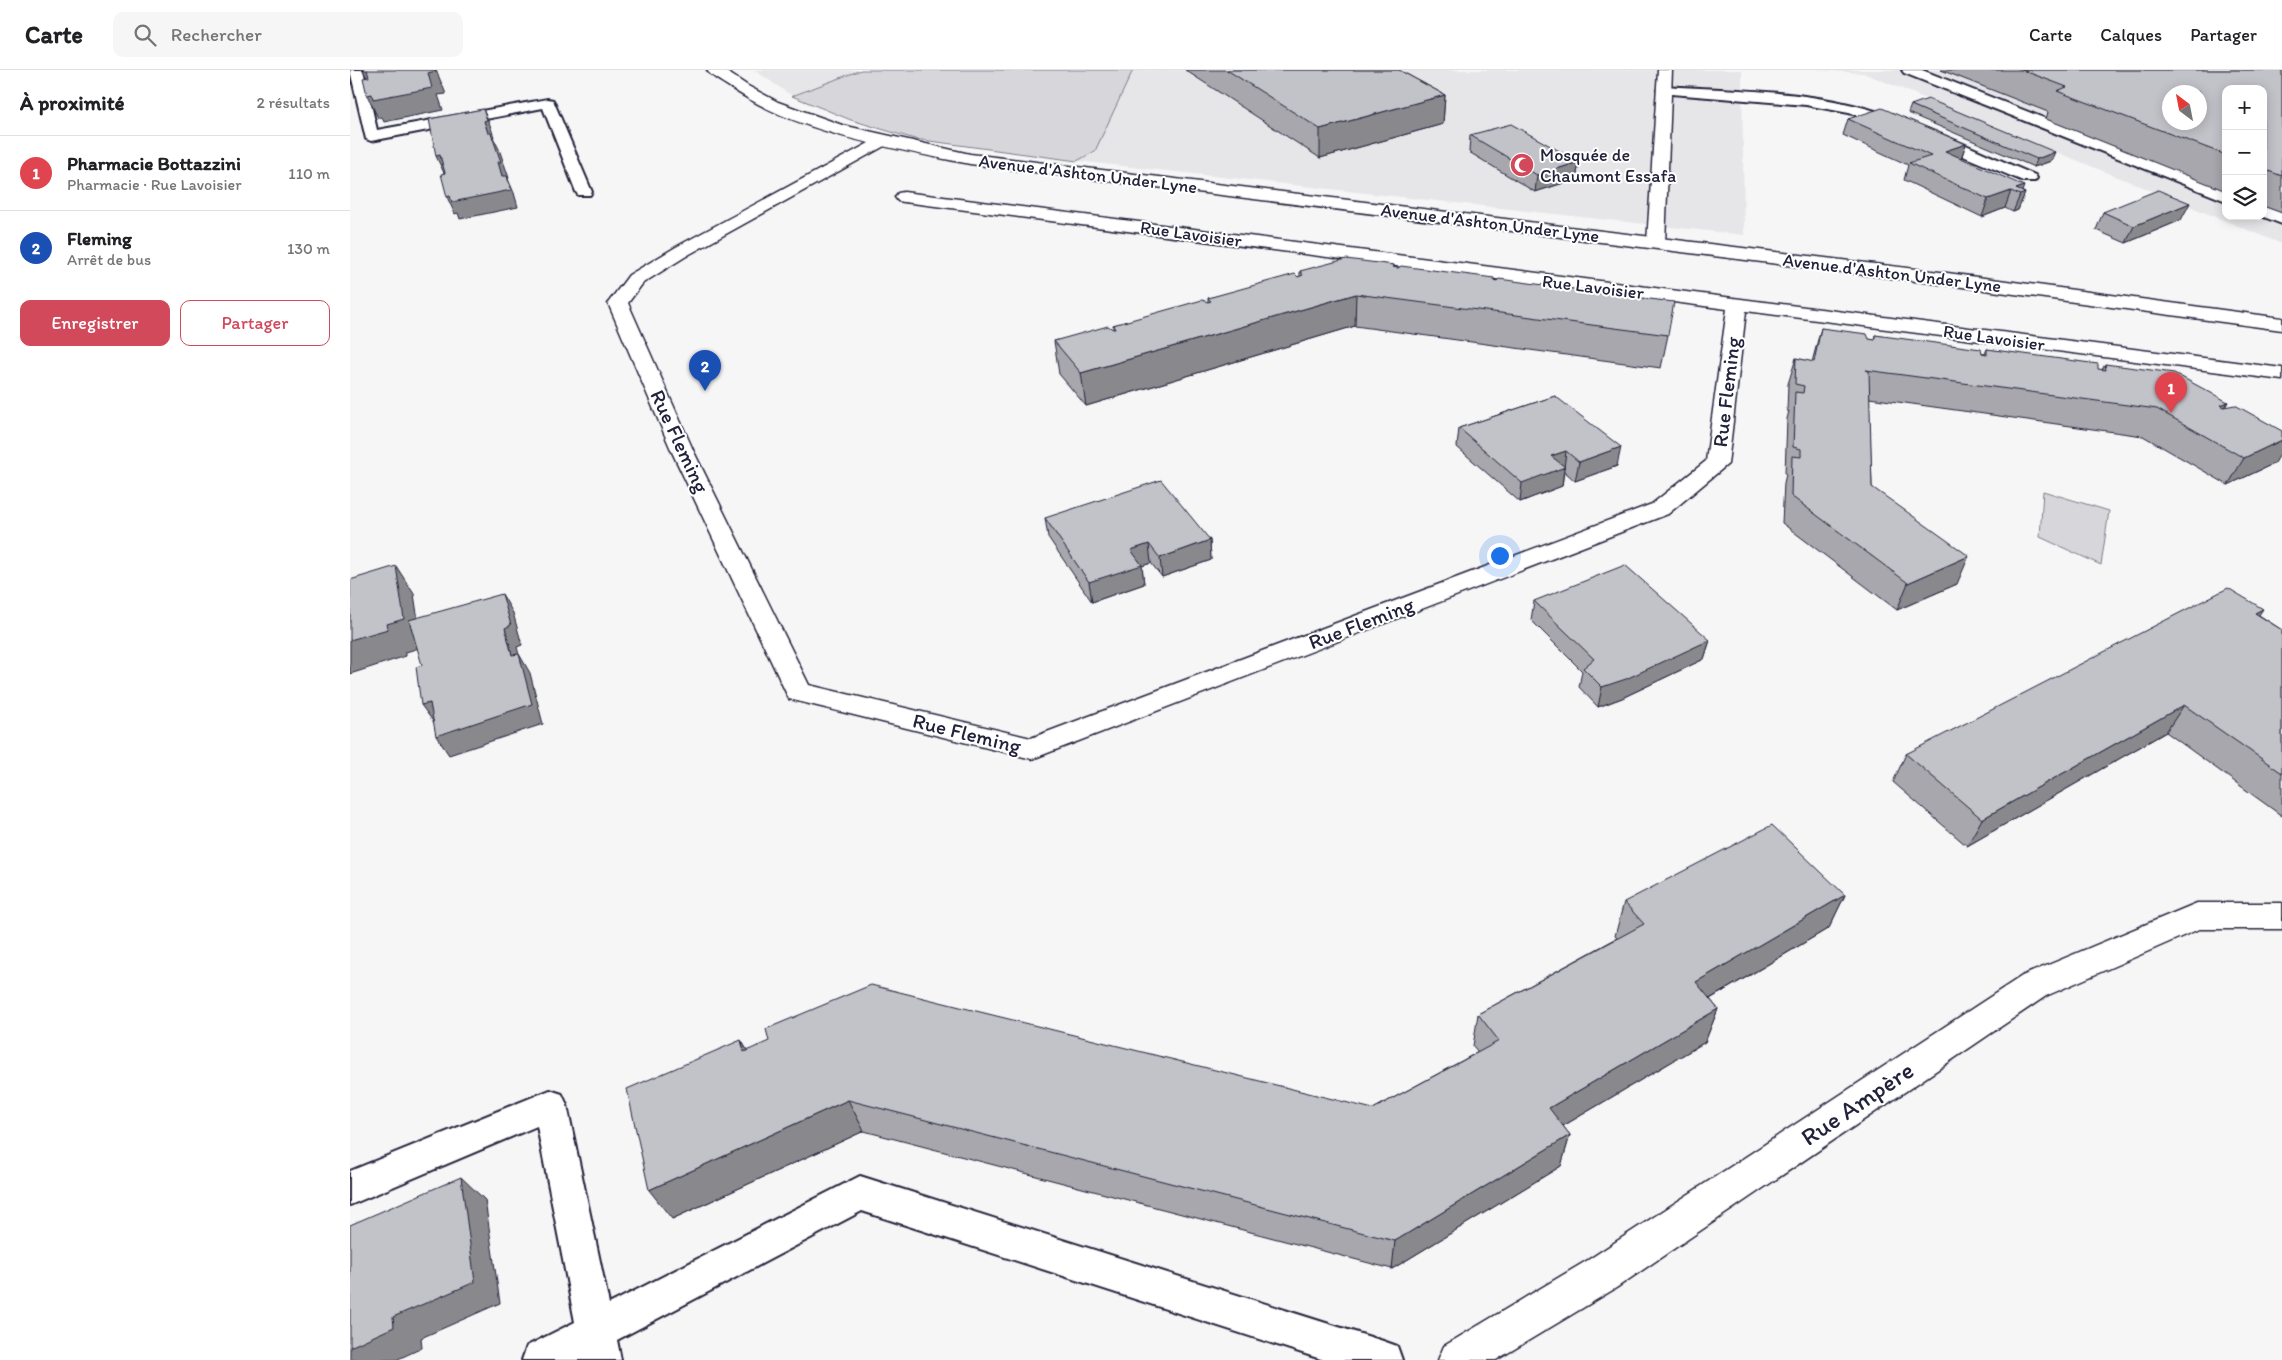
<!DOCTYPE html>
<html lang="fr">
<head>
<meta charset="utf-8">
<style>
  :root { --surface:#fff; --page:#f6f6f6; --text:#202124; --muted:#757577; --line:#e0e0e0; --accent:#d1495b }
  body { margin:0; font-family:Itim,sans-serif; background:var(--page); color:var(--text) }
  .controls { position:absolute; right:15px; top:15px; display:grid; overflow:hidden; border-radius:10px; box-shadow:0 2px 12px #0003 }
  .controls button { width:45px; height:45px; display:grid; place-items:center; padding:0; border:0; border-bottom:1px solid var(--line); background:var(--surface); color:var(--text); font:25px sans-serif }
  .compass { position:absolute; left:1812px; top:15px; width:45px; height:45px; border-radius:50%; background:var(--surface); box-shadow:0 2px 12px #0003; rotate:328deg }
  .you { position:absolute; left:1149px; top:485px; width:18px; height:18px; margin:-12px; border:4px solid #fff; border-radius:50%; background:#1a73e8; box-shadow:0 0 0 8px #1a73e833 }
  .badge { display:grid; place-items:center; width:32px; height:32px; border-radius:50%; background:var(--accent); color:#fff; font-size:16px; font-weight:700 }
  .pin { position:absolute; translate:-50% -41px; filter:drop-shadow(0 1px 2px #0008) }
  .pin::after { content:''; position:absolute; top:26px; width:18px; height:15px; background:inherit; clip-path:polygon(0 0,100% 0,50% 100%) }
  .list { margin:0; padding:0; list-style:none }
  h2 { display:flex; justify-content:space-between; align-items:center; height:65px; margin:0; padding:0 20px; font-size:21px }
  h2 small { font-size:16px; font-weight:400; color:var(--muted) }
  .list li { display:grid; grid-template-columns:32px 1fr auto; gap:15px; align-items:center; box-sizing:border-box; height:75px; padding:0 20px; border-top:1px solid var(--line) }
  .list b { display:block; font-size:19px; white-space:nowrap }
  .list p { margin:0; font-size:16px; white-space:nowrap; color:var(--muted) }
  .list em { font-size:16px; font-style:normal; color:var(--muted) }
  .actions { display:flex; gap:10px; padding:15px 20px }
  .actions a { flex:1; padding:11px 0; border:1px solid var(--accent); border-radius:10px; text-align:center; font-size:18px; color:var(--accent) }
  .actions .main { background:var(--accent); color:#fff }
  .icon { flex:none; width:28px; height:28px; fill:none; stroke:currentColor; stroke-width:2; stroke-linecap:round; stroke-linejoin:round }
  .map { position:relative; flex:none; width:1932px; height:1290px; overflow:hidden }
  header { display:flex; align-items:center; gap:30px; box-sizing:border-box; height:70px; padding:0 25px; background:var(--surface); border-bottom:1px solid var(--line) }
  header strong { font-size:24px }
  nav { display:flex; gap:28px; margin-inline-start:auto; font-size:18px }
  .search { width:350px; height:45px; background:var(--page); display:flex; align-items:center; gap:12px; box-sizing:border-box; padding:0 18px; border-radius:10px; color:var(--muted); font-size:19px }
  main { display:flex }
  aside { flex:1; background:var(--surface) }
  .map>svg:first-child { display:block }
</style>
</head>
<body>
<header>
<strong>Carte</strong>
<div class="search"><svg class="icon" aria-label="search" viewBox="0 0 24 24"><circle cx="10" cy="10" r="6"/><path d="M15 15l6 6"/></svg>Rechercher</div>
<nav><a>Carte</a><a>Calques</a><a>Partager</a></nav>
</header>
<main>
<aside>
<h2>À proximité<small>2 résultats</small></h2>
<ul class="list">
<li><span class="badge" style="background:#e0444e">1</span><div><b>Pharmacie Bottazzini</b><p>Pharmacie · Rue Lavoisier</p></div><em>110 m</em></li>
<li><span class="badge" style="background:#1a4fb4">2</span><div><b>Fleming</b><p>Arrêt de bus</p></div><em>130 m</em></li>
</ul>
<div class="actions"><a class="main">Enregistrer</a><a>Partager</a></div>
</aside>
<div class="map">
<svg width="1932" height="1290" viewBox="0 0 1932 1290">
  <rect width="100%" height="100%" fill="#f6f6f7"/>
  <filter id="ink" filterUnits="userSpaceOnUse"><feTurbulence type="fractalNoise" baseFrequency=".02" numOctaves="2"/><feDisplacementMap in="SourceGraphic" scale="10" xChannelSelector="R" yChannelSelector="G"/><feConvolveMatrix kernelMatrix="1 2 1 2 8 2 1 2 1" color-interpolation-filters="sRGB"/></filter>
  <g filter="url(#ink)">
    <g fill="#e6e6e9" fill-rule="evenodd">
      <polygon points="404,0 1392,0 1394,165 727,91 566,69 501,50 442,26"/>
      <path d="M1466 0H1932V174L1513 3ZM1876 19H1913V146H1876ZM1820 22H1850V52H1820Z"/>
    </g>
    <g fill="#d7d7db" stroke="#7c7c8b">
      <polygon points="511,0 783,0 745,81 727,91 565,69 501,50 442,26"/>
      <polygon points="1693,421 1759,441 1751,495 1690,467"/>
    </g>
    <g fill="none" stroke-linecap="round" stroke-linejoin="round">
      <g stroke="#22223b" stroke-width="4">
        <g id="lane">
          <polygon points="0,0 13,0 27,60 198,29 203,30 242,122 240,125 228,125 226,122 193,38 21,71 16,69"/>
          <polygon points="1552,0 1572,0 1876,120 1876,131 1554,3"/>
          <path d="M1314 16C1377 20 1442 20 1503 35 1566 50 1625 80 1685 105L1687 108 1685 111H1673L1534 53 1499 43 1456 35 1309 23 1307 20Z"/>
          <polygon points="1913,136 1932,143 1932,154 1911,146 1913,146"/>
          <polygon points="200,1020 212,1024 217,1035 259,1234 510,1106 1033,1271 1047,1276 1052,1290 974,1290 512,1141 267,1270 271,1290 172,1290 177,1276 225,1252 187,1056 0,1135 0,1101"/>
        </g>
      </g>
      <g stroke="#22223b" stroke-width="3">
        <g id="street">
          <polygon points="1308,0 1322,0 1315,173 1312,177 1306,178 1300,177 1297,173"/>
          <polygon points="532,66 538,68 540,71 538,74 338,185 293,213 278,233 344,382 459,615 681,668 1302,434 1356,391 1377,239 554,132 548,131 545,127 548,123 554,122 1932,298 1932,310 1396,241 1378,394 1318,444 682,689 439,629 322,382 258,233 279,205 326,177"/>
          <polygon points="1847,833 1932,833 1932,859 1849,859 1696,926 1266,1218 1146,1290 1088,1290 1094,1276 1238,1190 1672,906"/>
        </g>
      </g>
      <g stroke="#22223b" stroke-width="3">
        <path id="secondary" d="M357 0H374L398 16 428 32 492 55 620 84 1590 202 1932 248V260L1590 214 620 94C538 77 448 64 378 16 371 11 361 7 357 0Z"/>
      </g>
      <use href="#lane" fill="#fff" fill-rule="evenodd"/>
      <use href="#street" fill="#fff" fill-rule="evenodd"/>
      <use href="#secondary" fill="#fff" fill-rule="evenodd"/>
    </g>
    <g fill="#a7a7ad" stroke="#22223b">
      <polygon points="835,0 1049,0 1095,25 1093,54 970,88"/>
      <polygon points="1591,0 1932,0 1932,143 1913,136 1913,19 1876,19 1876,121 1696,49 1698,42"/>
      <polygon points="1561,35 1701,91 1684,97 1558,43"/>
      <polygon points="1498,49 1616,74 1611,89 1675,123 1668,140 1663,142 1655,138 1632,147 1554,110 1558,95 1493,65"/>
      <polygon points="1120,65 1229,92 1226,109 1185,122 1119,82"/>
      <polygon points="1753,142 1831,150 1776,173 1746,160"/>
      <polygon points="1044,195 1044,197 1245,224 1318,265 1311,298 1005,256 736,336 709,304 704,271 763,259 763,255 858,232 858,228 948,207 950,206 950,201"/>
      <polygon points="1471,258 1519,269 1524,270 1525,265 1635,284 1637,279 1752,300 1755,294 1875,337 1925,393 1878,415 1793,366 1519,328 1522,417 1607,514 1547,540 1432,453 1434,413 1436,404 1435,404 1437,349 1439,341 1437,341 1438,314 1446,288 1462,292"/>
      <polygon points="1205,326 1267,396 1225,411 1214,401 1212,416 1170,432 1107,377 1109,358"/>
      <polygon points="695,448 860,470 861,490 812,507 801,493 792,496 794,514 742,532 698,467"/>
      <polygon points="1184,531 1360,570 1354,589 1272,628 1248,637 1229,617 1232,601 1181,550"/>
      <polygon points="1909,545 1932,560 1932,746 1816,662 1617,776 1543,712 1556,684"/>
      <polygon points="1495,825 1479,858 1360,929 1368,939 1355,972 1213,1056 1220,1065 1211,1096 1042,1199 514,1061 322,1149 391,970 397,980 1023,1039 1128,982 1123,976 1128,944 1267,868 1265,866 1274,832"/>
    </g>
    <g fill="#88888d" stroke="#22223b">
      <polygon points="13,0 18,0 21,16"/>
      <polygon points="86,0 96,24 88,25 93,40 34,52 32,47 28,48 17,25"/>
      <polygon points="1095,25 1093,54 970,88 970,59"/>
      <polygon points="133,39 140,55 144,67 143,67 149,79 159,108 158,109 164,123 168,137 110,149 108,143 105,144 97,127 152,106 134,51"/>
      <polygon points="1616,74 1610,91 1595,81"/>
      <polygon points="1705,82 1701,91 1684,97 1687,89"/>
      <polygon points="90,85 98,102 94,103 86,86"/>
      <polygon points="1229,92 1226,109 1185,122 1187,105"/>
      <polygon points="1674,116 1671,124 1675,123 1668,140 1663,142 1670,125 1666,119"/>
      <polygon points="1661,121 1655,138 1632,147 1638,129"/>
      <polygon points="1840,133 1831,150 1776,173 1784,156"/>
      <polygon points="1006,224 1005,256 736,336 731,303"/>
      <polygon points="1878,332 1863,359 1871,335"/>
      <polygon points="1932,370 1932,381 1925,393 1878,415 1894,388"/>
      <polygon points="1271,377 1267,396 1225,411 1229,392"/>
      <polygon points="1216,381 1212,416 1170,432 1172,413 1201,386"/>
      <polygon points="860,470 861,490 812,507 810,488"/>
      <polygon points="799,474 801,493 792,496 794,514 742,532 739,512 781,480"/>
      <polygon points="1619,486 1607,514 1547,540 1558,513"/>
      <polygon points="46,496 64,524 72,577 56,582 56,586 0,604 0,570 37,554"/>
      <polygon points="152,524 163,543 172,575 167,577 174,605 162,585 155,558"/>
      <polygon points="1913,539 1894,567 1905,543"/>
      <polygon points="1360,570 1354,589 1272,628 1248,637 1252,617"/>
      <polygon points="169,584 180,603 193,654 99,685 86,666"/>
      <polygon points="80,633 85,654 71,635"/>
      <polygon points="1834,635 1816,662 1617,776 1632,749"/>
      <polygon points="1495,825 1479,858 1334,944 1346,912"/>
      <polygon points="1368,939 1355,972 1191,1069 1199,1038"/>
      <polygon points="391,970 410,1002 394,982"/>
      <polygon points="498,1030 514,1061 322,1149 299,1120"/>
      <polygon points="1220,1065 1211,1096 1042,1199 1045,1171"/>
      <polygon points="111,1107 135,1130 150,1233 71,1268 72,1278 46,1290 0,1290 0,1277 43,1247"/>
    </g>
    <g fill="#c2c2c9" stroke="#22223b" fill-rule="evenodd">
      <polygon points="17,0 85,0 86,1 78,3 82,18 23,29 22,24 17,25 13,8 19,7"/>
      <polygon points="877,0 1049,0 1095,25 970,59"/>
      <path d="M1672 0H1932V106L1913 99V19H1876V85L1707 21 1717 17ZM1820 22H1850V52H1820Z"/>
      <polygon points="1578,29 1705,82 1687,89 1561,35"/>
      <polygon points="1532,38 1616,74 1595,81 1674,116 1666,119 1675,123 1670,125 1661,121 1638,129 1559,93 1581,86 1498,49"/>
      <polygon points="133,39 137,50 134,51 138,63 141,63 151,92 148,92 152,106 157,106 161,120 102,132 100,126 97,127 91,104 95,103 90,85 86,86 79,49"/>
      <polygon points="1161,54 1229,92 1187,105 1120,65"/>
      <polygon points="1808,120 1840,133 1784,156 1753,142"/>
      <polygon points="996,189 1044,195 1043,197 1048,198 1051,196 1144,208 1144,210 1147,211 1149,209 1246,222 1245,224 1252,223 1324,232 1318,265 1006,224 731,303 704,271 758,256 763,259 765,259 763,255 852,230 858,232 861,231 858,228 945,204 948,207 953,205 950,201"/>
      <polygon points="1471,258 1517,264 1519,269 1525,270 1525,265 1631,279 1632,284 1637,285 1637,279 1748,294 1748,299 1756,300 1755,294 1824,303 1878,332 1871,335 1874,337 1885,335 1932,361 1932,370 1894,388 1807,339 1516,300 1519,301 1522,417 1619,486 1558,513 1441,426 1442,386 1451,387 1451,379 1443,377 1445,322 1453,323 1454,316 1445,314 1446,288 1464,292"/>
      <polygon points="1205,326 1271,377 1229,392 1216,381 1201,386 1215,397 1172,413 1109,358"/>
      <polygon points="811,410 860,470 810,488 799,474 781,480 792,495 739,512 695,448"/>
      <polygon points="1275,495 1360,570 1276,609 1252,617 1233,598 1244,589 1184,531"/>
      <polygon points="46,496 54,549 37,554 38,559 0,570 0,510"/>
      <polygon points="1878,518 1913,539 1905,543 1932,560 1932,703 1834,635 1632,749 1556,684"/>
      <polygon points="152,524 161,555 155,558 162,585 169,584 182,634 86,666 80,633 71,635 66,597 72,595 59,550"/>
      <polygon points="1422,755 1495,825 1346,912 1368,939 1199,1038 1220,1065 1045,1171 498,1030 299,1120 277,1019 391,970 394,982 419,971 416,959 521,915 1023,1039 1149,971 1128,944 1294,854 1274,832"/>
      <polygon points="111,1107 125,1212 43,1247 44,1257 0,1277 0,1155"/>
    </g>
  </g>
  <defs>
    <g id="mosque-disc" transform="scale(1.25)"><circle r="9.5" fill="#d1495b" stroke="#fff"/><path d="M3.5-4.9A6 6 0 1 0 3.5 4.9A5 5 0 1 1 3.5-4.9Z" fill="#fff"/></g>
  </defs>
  <g fill-rule="evenodd">
    <use href="#mosque-disc" x="1172" y="95"/>
  </g>
  <g text-anchor="middle" dominant-baseline="central" stroke-width="4" stroke-linejoin="round" paint-order="stroke">
    <g font-size="18" fill="#22223b" stroke="#fff" text-anchor="start">
      <text x="1190" y="85">Mosquée de<tspan x="1190" dy="21">Chaumont Essafa</tspan></text>
    </g>
    <g font-size="18" fill="#22223b" stroke="#fff">
      <text transform="translate(738 104) rotate(7)">Avenue d'Ashton Under Lyne</text>
      <text transform="translate(1140 153) rotate(7)">Avenue d'Ashton Under Lyne</text>
      <text transform="translate(841 164) rotate(8)">Rue Lavoisier</text>
      <text transform="translate(1542 203) rotate(7)">Avenue d'Ashton Under Lyne</text>
      <text transform="translate(1243 217) rotate(7)">Rue Lavoisier</text>
      <text transform="translate(1644 268) rotate(8)">Rue Lavoisier</text>
    </g>
    <g font-size="21" fill="#22223b" stroke="#fff">
      <text transform="translate(1376 322) rotate(-83)">Rue Fleming</text>
      <text transform="translate(330 371) rotate(65)">Rue Fleming</text>
      <text transform="translate(1011 553) rotate(-21)">Rue Fleming</text>
      <text transform="translate(617 663) rotate(14)">Rue Fleming</text>
    </g>
    <g font-size="25" fill="#22223b" stroke="#fff">
      <text transform="translate(1507 1033) rotate(-34)">Rue Ampère</text>
    </g>
  </g>
</svg>
<div class="controls">
<button>+</button>
<button>−</button>
<button><svg class="icon" aria-label="layers" viewBox="0 0 24 24"><path d="M12 4l9 5-9 5-9-5zM3 14l9 5 9-5"/></svg></button>
</div>
<svg class="compass" viewBox="-18 -18 36 36"><path d="M0-13l5 13h-10z" fill="#e53935"/><path d="M0 13l5-13h-10z" fill="#757577"/></svg>
<div class="you"></div>
<div class="pin badge" style="left:1821px;top:343px;background:#e0444e">1</div>
<div class="pin badge" style="left:355px;top:321px;background:#1a4fb4">2</div>
</div>
</main>
</body>
</html>
